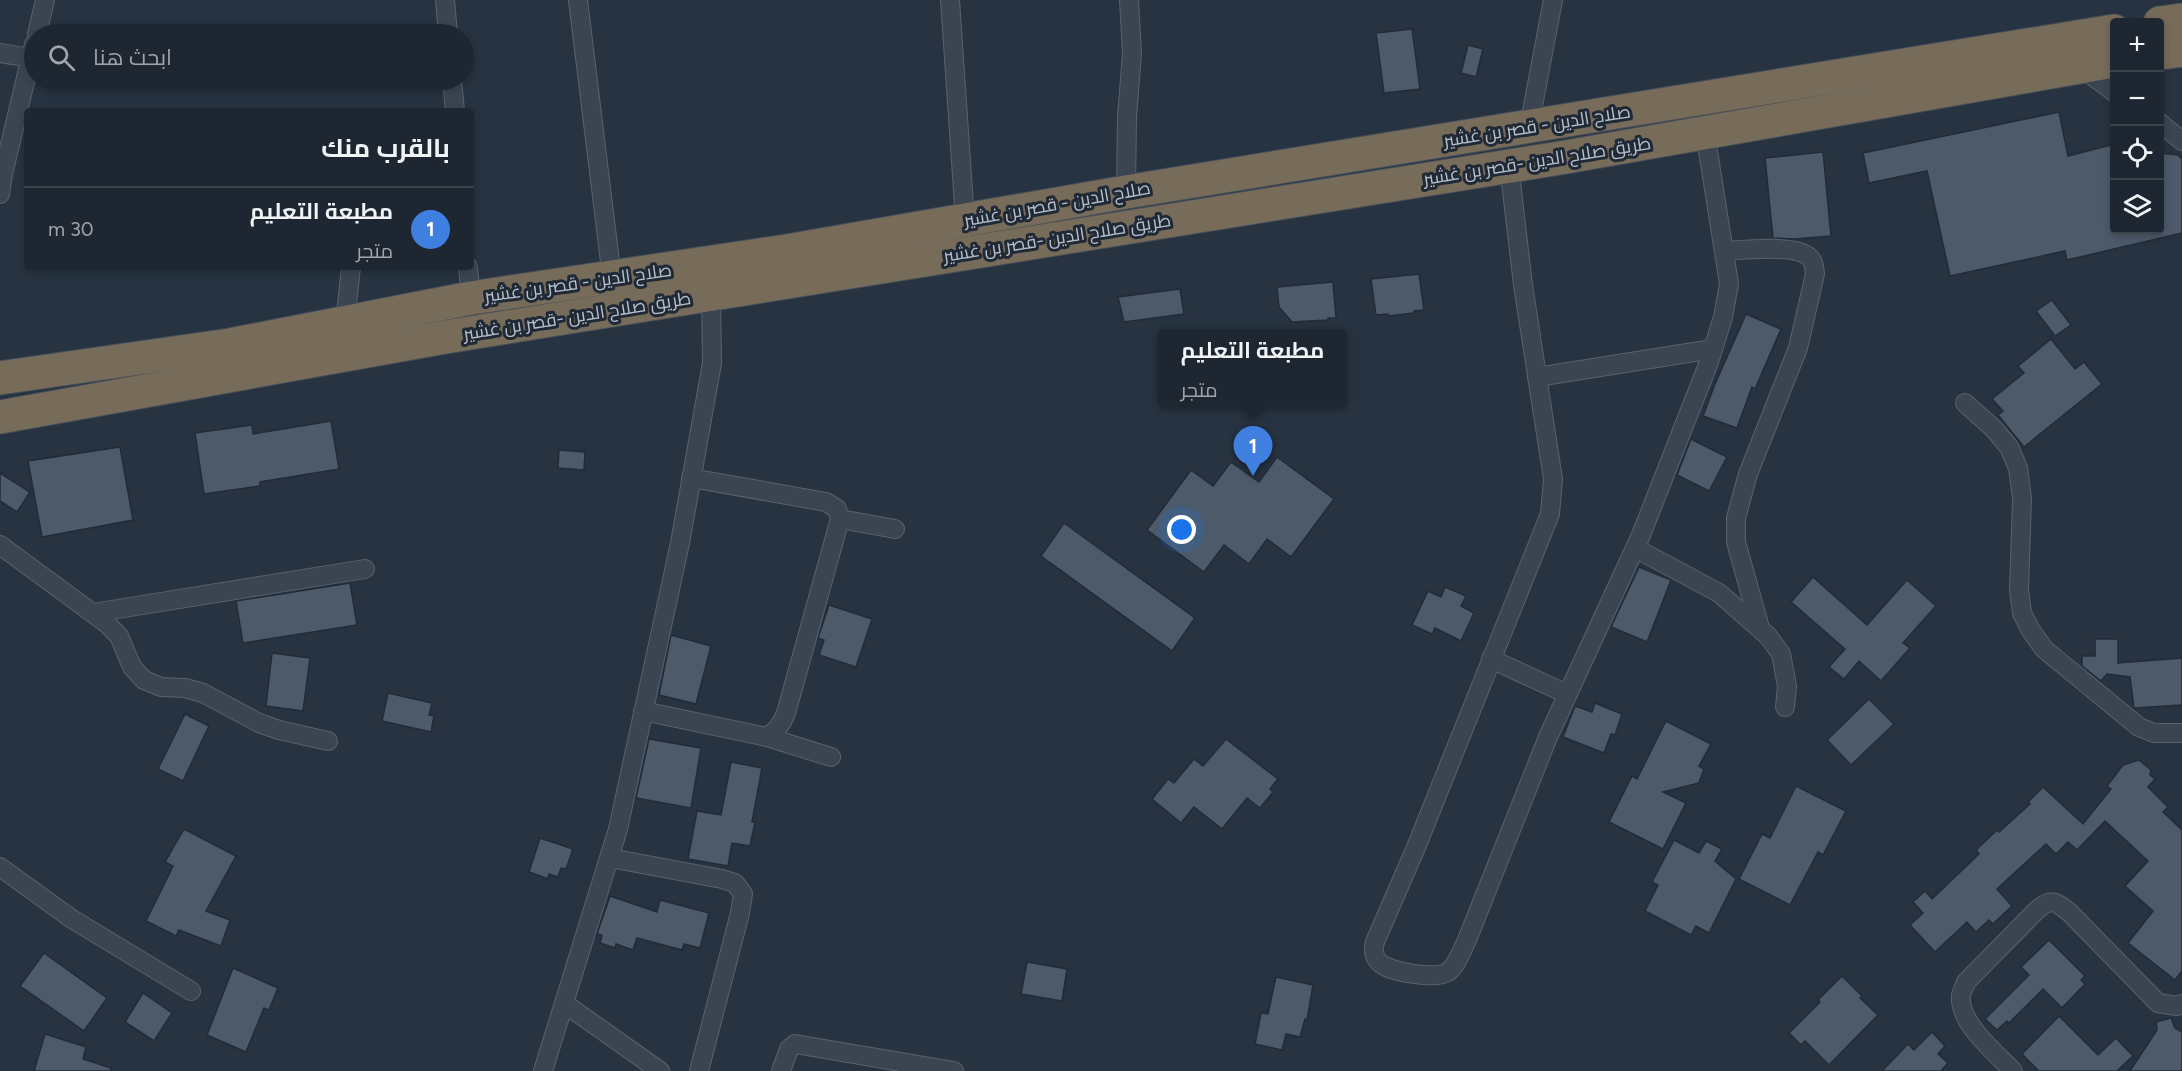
<!DOCTYPE html>
<html lang="ar">
<head>
<meta charset="utf-8">
<style>
  :root { --surface:#1d2631; --page:#2a323d; --text:#f1f3f6; --muted:#a0a5ab; --line:#3b434d; --accent:#93baf5 }
  body { margin:0; font-family:Figtree,Cairo,sans-serif; background:var(--page); color:var(--text); direction:rtl }
  .controls { position:absolute; right:18px; top:18px; display:grid; overflow:hidden; border-radius:6px; box-shadow:0 3px 9px #0003 }
  .controls button { width:54px; height:54px; display:grid; place-items:center; padding:0; border:0; border-bottom:2px solid var(--line); background:var(--surface); color:var(--text); font:30px sans-serif }
  .you { position:absolute; left:1182px; top:530px; width:21px; height:21px; margin:-15px; border:4px solid #fff; border-radius:50%; background:#1a73e8; box-shadow:0 0 0 9px #1a73e833 }
  .badge { display:grid; place-items:center; width:39px; height:39px; border-radius:50%; background:var(--accent); color:#fff; font-size:20px; font-weight:700 }
  .pin { position:absolute; translate:-50% -50px; filter:drop-shadow(0 2px 3px #0008) }
  .pin::after { content:''; position:absolute; top:32px; width:21px; height:18px; background:inherit; clip-path:polygon(0 0,100% 0,50% 100%) }
  .popup { position:absolute; left:1158px; top:329px; width:189px; height:78px; box-sizing:border-box; display:grid; place-content:center; border-radius:6px; background:var(--surface); filter:drop-shadow(0 2px 4px #0005); font-size:20px; white-space:nowrap; color:var(--muted) }
  .popup b { font-size:22px; color:var(--text) }
  .popup::after { content:''; position:absolute; left:50%; top:100%; margin-left:-12px; border:12px solid transparent; border-top-color:var(--surface) }
  .list { margin:0; padding:0; list-style:none }
  h2 { display:flex; justify-content:space-between; align-items:center; height:78px; margin:0; padding:0 24px; font-size:26px }
  h2 small { font-size:20px; font-weight:400; color:var(--muted) }
  .list li { display:grid; grid-template-columns:39px 1fr auto; gap:18px; align-items:center; box-sizing:border-box; height:84px; padding:0 24px; border-top:2px solid var(--line) }
  .list b { display:block; font-size:22px; white-space:nowrap }
  .list p { margin:0; font-size:20px; white-space:nowrap; color:var(--muted) }
  .list em { font-size:20px; font-style:normal; color:var(--muted) }
  .icon { flex:none; width:33px; height:33px; fill:none; stroke:currentColor; stroke-width:2; stroke-linecap:round; stroke-linejoin:round }
  .map { position:relative; flex:none; width:2182px; height:1071px; overflow:hidden; direction:ltr }
  .search { position:absolute; background:var(--surface); box-shadow:0 3px 9px #0003; left:24px; top:24px; width:450px; height:66px; display:flex; align-items:center; gap:15px; box-sizing:border-box; padding:0 21px; border-radius:33px; color:var(--muted); font-size:22px }
  .panel { position:absolute; background:var(--surface); box-shadow:0 3px 9px #0003; left:24px; top:108px; width:450px; height:162px; border-radius:6px; direction:rtl }
  .map>svg:first-child { display:block }
</style>
</head>
<body>
<div class="map">
<svg width="2182" height="1071" viewBox="0 0 2182 1071">
  <rect width="100%" height="100%" fill="#273341"/>
  <g fill="#4d5a6a" stroke="#222b38" stroke-width="1.5">
    <polygon points="1412,29 1420,89 1384,93 1376,33"/>
    <polygon points="1468,45 1483,49 1476,77 1461,73"/>
    <polygon points="2059,112 2068,156 2115,144 2115,230 2160,230 2160,153 2178,155 2182,159 2182,233 2067,260 2065,251 1950,276 1927,171 1869,183 1863,153"/>
    <polygon points="1823,152 1831,236 1794,239 1773,238 1765,158"/>
    <polygon points="1419,274 1424,310 1414,311 1414,313 1388,316 1388,314 1376,315 1371,279"/>
    <polygon points="1333,282 1336,318 1328,318 1328,320 1292,322 1279,307 1277,287"/>
    <polygon points="1180,289 1184,314 1124,322 1118,297"/>
    <polygon points="2052,300 2071,325 2055,336 2036,311"/>
    <polygon points="1746,314 1781,329 1755,389 1752,387 1737,428 1703,416 1715,384"/>
    <polygon points="2051,339 2075,369 2084,362 2102,384 2024,447 1998,415 2003,411 1992,399 2024,373 2018,366"/>
    <polygon points="331,421 339,469 260,482 260,486 204,494 195,433 252,425 253,434"/>
    <polygon points="1691,439 1727,457 1709,491 1677,475"/>
    <polygon points="120,447 133,520 42,537 28,461"/>
    <polygon points="559,450 585,452 584,470 558,468"/>
    <polygon points="1277,457 1334,499 1291,557 1267,539 1249,564 1224,545 1204,572 1147,530 1191,470 1213,486 1231,462 1259,482"/>
    <polygon points="0,473 30,492 17,512 0,501"/>
    <polygon points="1064,523 1195,618 1172,651 1041,556"/>
    <polygon points="1639,567 1671,580 1647,642 1611,627"/>
    <polygon points="1813,577 1867,625 1907,580 1936,606 1903,643 1910,648 1881,681 1859,661 1844,679 1829,667 1845,649 1791,602"/>
    <polygon points="350,583 357,625 243,643 236,601"/>
    <polygon points="1445,587 1466,596 1461,606 1474,613 1461,641 1435,628 1432,634 1412,625 1428,591 1441,597"/>
    <polygon points="829,605 872,619 856,667 819,655 824,640 818,638"/>
    <polygon points="671,635 711,646 696,704 659,695"/>
    <polygon points="2095,639 2118,639 2118,663 2182,658 2182,705 2134,708 2130,677 2107,674 2101,681 2082,666 2082,656 2095,656"/>
    <polygon points="272,653 310,658 303,711 266,706"/>
    <polygon points="388,693 432,703 429,715 434,716 431,732 382,721"/>
    <polygon points="1869,699 1894,724 1851,765 1827,740"/>
    <polygon points="1595,703 1622,714 1615,735 1611,734 1604,753 1563,737 1575,706 1592,712"/>
    <polygon points="185,714 209,726 183,781 158,769"/>
    <polygon points="1666,721 1711,744 1699,766 1704,769 1699,783 1663,792 1686,803 1663,849 1609,822 1632,776 1637,779"/>
    <polygon points="649,739 701,748 691,808 636,798"/>
    <polygon points="1226,739 1278,779 1270,789 1273,792 1260,808 1247,798 1222,829 1194,807 1181,823 1152,799 1168,779 1174,783 1194,759 1203,766"/>
    <polygon points="2139,760 2151,770 2150,775 2155,779 2148,787 2168,807 2163,812 2182,830 2182,971 2175,980 2128,943 2153,911 2125,886 2148,861 2105,821 2077,850 2068,842 2056,854 2046,844 1997,889 2012,906 1993,924 1989,920 1976,932 1967,922 1935,952 1910,925 1923,913 1913,902 1925,891 1932,899 1979,854 1976,850 1997,830 1999,832 2030,804 2028,802 2043,787 2083,824 2111,789 2107,786 2123,765"/>
    <polygon points="731,762 762,768 752,822 755,822 750,846 732,843 728,866 688,859 697,811 721,815"/>
    <polygon points="1796,786 1846,811 1823,855 1818,852 1790,905 1739,879 1762,834 1770,838"/>
    <polygon points="184,829 236,856 206,911 230,920 221,946 179,930 176,936 146,921 173,866 165,862"/>
    <polygon points="540,838 573,849 566,869 561,868 558,877 549,874 548,879 529,872"/>
    <polygon points="1674,840 1699,853 1706,841 1722,849 1715,861 1736,879 1709,933 1696,926 1691,935 1645,911 1658,885 1652,882"/>
    <polygon points="610,896 657,912 660,900 709,913 700,948 684,944 682,950 637,938 633,950 616,944 615,948 600,943 602,935 597,934"/>
    <polygon points="2049,940 2085,976 2081,980 2085,984 2062,1008 2043,989 2009,1023 2007,1021 1997,1030 1985,1019 2029,975 2021,967"/>
    <polygon points="44,953 107,998 84,1031 20,986"/>
    <polygon points="1027,962 1067,969 1062,1001 1021,994"/>
    <polygon points="233,968 278,988 269,1010 264,1008 246,1052 207,1035"/>
    <polygon points="1842,976 1862,996 1860,998 1878,1015 1829,1065 1805,1041 1801,1045 1789,1033 1820,1002 1818,1000"/>
    <polygon points="1276,977 1313,985 1307,1020 1305,1019 1300,1037 1286,1034 1282,1050 1255,1044 1261,1013 1268,1014"/>
    <polygon points="143,993 172,1013 154,1041 125,1022"/>
    <polygon points="2059,1016 2098,1055 2116,1038 2133,1056 2117,1071 2039,1071 2022,1054"/>
    <polygon points="2171,1018 2175,1028 2182,1032 2182,1071 2130,1071 2157,1030 2156,1022"/>
    <polygon points="1932,1032 1945,1046 1938,1054 1948,1063 1941,1071 1882,1071 1908,1044 1914,1050"/>
    <polygon points="45,1034 86,1047 83,1059 111,1068 111,1071 34,1071"/>
  </g>
  <g fill="none" stroke-linecap="round" stroke-linejoin="round">
    <g stroke="#59626e" stroke-width="20">
      <g id="street">
        <polyline points="445,0 448,34"/>
        <polyline points="578,0 612,278"/>
        <polyline points="950,0 965,220"/>
        <polyline points="37,34 45,0"/>
        <polyline points="0,53 31,58"/>
        <polyline points="2080,67 2114,92"/>
        <polyline points="452,80 455,111"/>
        <polyline points="2160,123 2182,141"/>
        <polyline points="1529,127 1553,0"/>
        <path d="M1509 165 1523 285 1553 479 1550 514 1417 845 1375 942C1373 950 1373 957 1380 963 1390 972 1436 980 1448 972 1457 965 1462 950 1467 940L1548 737 1641 535 1709 362 1723 317 1729 284 1705 132"/>
        <polyline points="1126,192 1127,117 1132,53 1129,0"/>
        <polyline points="0,194 3,174 34,44"/>
        <path d="M1725 251C1743 250 1796 244 1809 257 1814 261 1814 267 1815 274L1798 348 1748 474 1736 518V542L1760 628"/>
        <polyline points="468,267 471,298"/>
        <polyline points="345,323 351,267"/>
        <polyline points="1537,377 1713,349"/>
        <polyline points="1965,403 1994,429 2009,447 2018,468 2022,498 2019,590 2022,613 2030,629 2044,649 2139,727 2154,733 2182,733"/>
        <polyline points="840,519 895,529"/>
        <polyline points="0,545 106,623 119,636 132,667 144,680 161,687 185,688 203,693 259,723 279,730 328,741"/>
        <polyline points="1635,548 1719,593 1768,636 1781,654 1787,686 1785,707"/>
        <polyline points="93,613 365,569"/>
        <polyline points="1491,659 1567,694"/>
        <path d="M643 711 767 737C777 731 782 724 786 713L840 519 837 509 826 502 691 478"/>
        <polyline points="767,737 831,757"/>
        <polyline points="610,858 722,879 735,883 743,894 740,913 699,1071"/>
        <polyline points="0,867 72,919 191,991"/>
        <polyline points="565,1004 660,1071"/>
        <polyline points="543,1071 618,829 680,543 712,363 711,294"/>
        <polyline points="781,1071 789,1049 795,1044 954,1071"/>
        <path d="M2013 1071C1996 1053 1958 1023 1961 995 1962 991 1965 986 1966 982L2037 910C2052 897 2056 902 2070 913L2158 1003 2177 1006 2182 1004"/>
      </g>
    </g>
    <g stroke="#464f5b" stroke-width="35">
      <g id="highway">
        <polyline points="2160,23 2182,20"/>
        <polyline points="2160,53 2182,50"/>
        <polyline points="0,378 230,345 471,298 787,251 1126,192 2114,31"/>
        <polyline points="0,417 445,337 1560,158 2114,61"/>
      </g>
    </g>
    <use href="#street" stroke="#3b4551" stroke-width="18"/>
    <use href="#highway" stroke="#776b59" stroke-width="33"/>
  </g>
  <g text-anchor="middle" dominant-baseline="central" stroke-width="6" stroke-linejoin="round" paint-order="stroke">
    <g font-size="18" fill="#b8c0cb" stroke="#202936">
      <text transform="translate(1537 126) rotate(-9)">صلاح الدين - قصر بن غشير</text>
      <text transform="translate(1537 161) rotate(-9)">طريق صلاح الدين -قصر بن غشير</text>
      <text transform="translate(1057 204) rotate(-10)">صلاح الدين - قصر بن غشير</text>
      <text transform="translate(1057 238) rotate(-9)">طريق صلاح الدين -قصر بن غشير</text>
      <text transform="translate(578 283) rotate(-8)">صلاح الدين - قصر بن غشير</text>
      <text transform="translate(577 316) rotate(-9)">طريق صلاح الدين -قصر بن غشير</text>
    </g>
  </g>
</svg>
<div class="controls">
<button>+</button>
<button>−</button>
<button><svg class="icon" aria-label="locate" viewBox="0 0 24 24"><circle cx="12" cy="12" r="6"/><path d="M12 2v4M12 18v4M2 12h4M18 12h4"/></svg></button>
<button><svg class="icon" aria-label="layers" viewBox="0 0 24 24"><path d="M12 4l9 5-9 5-9-5zM3 14l9 5 9-5"/></svg></button>
</div>
<div class="you"></div>
<div class="pin badge" style="left:1253px;top:476px;background:#3f7fe0">1</div>
<div class="popup"><b>مطبعة التعليم</b>متجر</div>
<div class="search"><svg class="icon" aria-label="search" viewBox="0 0 24 24"><circle cx="10" cy="10" r="6"/><path d="M15 15l6 6"/></svg>ابحث هنا</div>
<section class="panel">
<h2>بالقرب منك<small></small></h2>
<ul class="list">
<li><span class="badge" style="background:#3f7fe0">1</span><div><b>مطبعة التعليم</b><p>متجر</p></div><em>30 m</em></li>
</ul>
</section>
</div>
</body>
</html>
